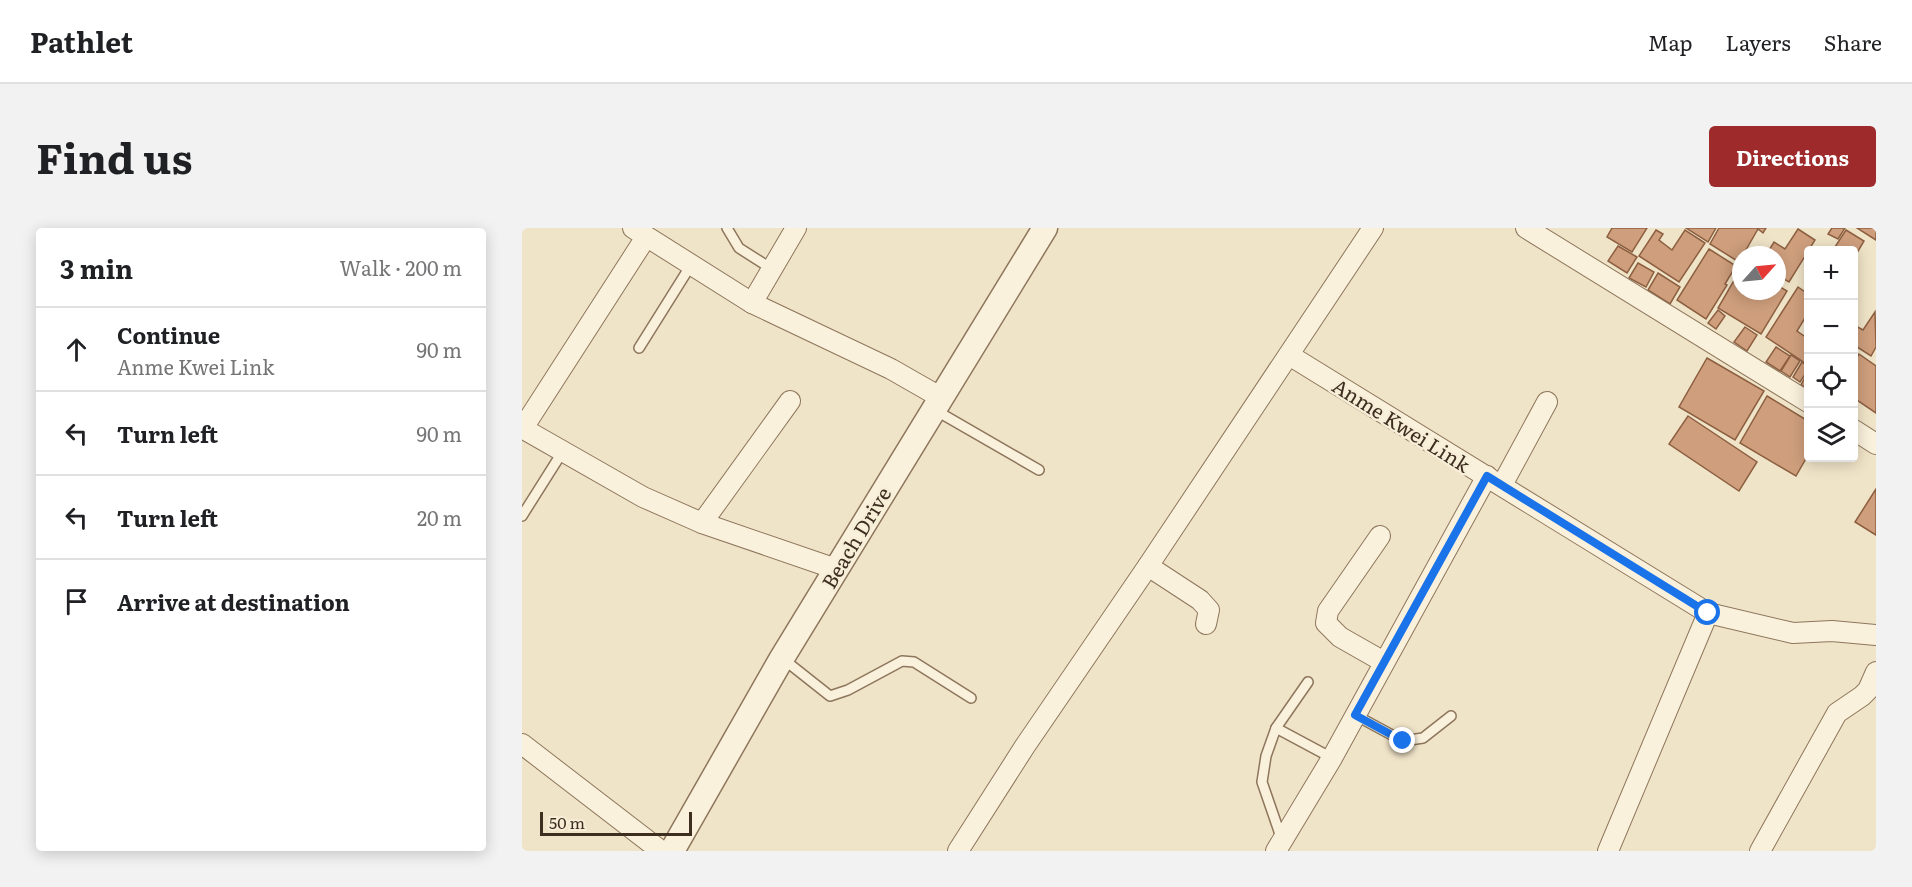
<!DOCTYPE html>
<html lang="en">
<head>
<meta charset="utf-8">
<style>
  :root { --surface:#fff; --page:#f2f2f2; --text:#202124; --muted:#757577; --line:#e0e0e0; --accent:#9e2a2b }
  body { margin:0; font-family:Literata,serif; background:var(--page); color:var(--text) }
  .controls { position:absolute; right:18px; top:18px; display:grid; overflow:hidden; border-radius:6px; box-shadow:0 3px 15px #0003 }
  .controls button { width:54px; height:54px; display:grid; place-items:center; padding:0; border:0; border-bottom:2px solid var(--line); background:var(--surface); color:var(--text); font:30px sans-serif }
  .compass { position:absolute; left:1210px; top:18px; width:54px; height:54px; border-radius:50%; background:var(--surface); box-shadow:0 3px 15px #0003; rotate:63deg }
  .scale { position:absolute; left:18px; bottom:15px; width:152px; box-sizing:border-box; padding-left:6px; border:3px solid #3d2e20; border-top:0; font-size:16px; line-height:21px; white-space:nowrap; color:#3d2e20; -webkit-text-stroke:4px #f7eed8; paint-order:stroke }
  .stop { position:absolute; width:18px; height:18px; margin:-14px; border:4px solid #1a73e8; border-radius:50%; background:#fff }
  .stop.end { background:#1a73e8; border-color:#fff; box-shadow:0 2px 6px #0008 }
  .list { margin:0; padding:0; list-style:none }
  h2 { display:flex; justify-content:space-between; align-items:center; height:78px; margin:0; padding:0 24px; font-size:26px }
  h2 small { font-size:20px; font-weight:400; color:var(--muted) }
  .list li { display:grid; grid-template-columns:39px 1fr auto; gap:18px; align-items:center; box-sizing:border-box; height:84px; padding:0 24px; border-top:2px solid var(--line) }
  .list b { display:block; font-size:22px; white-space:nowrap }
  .list p { margin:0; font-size:20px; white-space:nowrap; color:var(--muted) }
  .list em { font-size:20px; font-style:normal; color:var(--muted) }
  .icon { flex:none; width:33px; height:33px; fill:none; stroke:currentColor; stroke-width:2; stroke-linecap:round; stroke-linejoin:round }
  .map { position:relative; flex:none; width:1354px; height:623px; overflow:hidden; border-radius:6px }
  header { display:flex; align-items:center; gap:36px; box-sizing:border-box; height:84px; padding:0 30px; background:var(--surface); border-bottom:2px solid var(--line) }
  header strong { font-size:28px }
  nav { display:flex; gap:33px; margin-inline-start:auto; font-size:21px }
  .intro { display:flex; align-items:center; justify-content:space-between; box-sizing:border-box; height:144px; padding:0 36px }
  h1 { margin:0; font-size:42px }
  .button { padding:15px 27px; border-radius:6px; background:var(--accent); color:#fff; font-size:21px; font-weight:700 }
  main { display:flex; gap:36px; padding:0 36px }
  aside { flex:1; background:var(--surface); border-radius:6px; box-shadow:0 3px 15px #0003 }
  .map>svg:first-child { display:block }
</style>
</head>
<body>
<header>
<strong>Pathlet</strong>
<nav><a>Map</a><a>Layers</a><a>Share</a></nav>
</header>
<div class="intro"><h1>Find us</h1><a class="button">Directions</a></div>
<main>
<aside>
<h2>3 min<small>Walk · 200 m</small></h2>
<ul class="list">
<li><svg class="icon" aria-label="ahead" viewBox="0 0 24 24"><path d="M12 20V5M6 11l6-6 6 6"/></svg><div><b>Continue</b><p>Anme Kwei Link</p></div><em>90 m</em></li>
<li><svg class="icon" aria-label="left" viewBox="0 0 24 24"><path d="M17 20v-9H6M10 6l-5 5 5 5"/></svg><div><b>Turn left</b></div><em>90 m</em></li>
<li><svg class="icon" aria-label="left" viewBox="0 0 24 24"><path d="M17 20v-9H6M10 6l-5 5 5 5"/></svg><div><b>Turn left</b></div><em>20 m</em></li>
<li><svg class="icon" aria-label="arrive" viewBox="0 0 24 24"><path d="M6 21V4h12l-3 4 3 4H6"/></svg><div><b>Arrive at destination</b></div></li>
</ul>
</aside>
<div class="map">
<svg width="1354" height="623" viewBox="0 0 1354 623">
  <rect width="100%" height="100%" fill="#f0e4c8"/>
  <g fill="#cf9f7d" stroke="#8d5f41" stroke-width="1.5">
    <polygon points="1090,0 1125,0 1110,24 1085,9"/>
    <polygon points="1164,0 1194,0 1186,14"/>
    <polygon points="1197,0 1244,0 1241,5 1236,1 1221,27 1219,27 1217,34 1188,16"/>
    <polygon points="1310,0 1323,0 1316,11 1306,6"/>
    <polygon points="1335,0 1354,0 1354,12"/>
    <polygon points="1276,1 1293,12 1267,54 1255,47 1255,27 1244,27 1252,14 1263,21"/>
    <polygon points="1134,2 1141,6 1137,12 1150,22 1163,2 1183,15 1157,54 1117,28"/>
    <polygon points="1324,2 1342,13 1332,30 1332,22 1311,22"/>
    <polygon points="1096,18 1115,29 1105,45 1086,33"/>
    <polygon points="1187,21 1214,38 1203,56 1205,57 1184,91 1155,72"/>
    <polygon points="1116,35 1132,44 1124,59 1107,50"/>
    <polygon points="1136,45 1158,59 1148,76 1126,62"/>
    <polygon points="1214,49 1219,52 1219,63 1226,63 1231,66 1233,63 1255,63 1255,57 1265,63 1239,106 1196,80"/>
    <polygon points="1276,59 1286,66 1286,85 1275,103 1285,110 1286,108 1286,137 1244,109"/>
    <polygon points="1196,82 1203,88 1194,101 1186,95"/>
    <polygon points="1353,84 1354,119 1349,128 1332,117 1332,97 1341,102"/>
    <polygon points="1223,99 1235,107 1225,123 1212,114"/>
    <polygon points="1254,119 1268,128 1258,143 1244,134"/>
    <polygon points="1337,126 1354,138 1354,185 1332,170 1332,134"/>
    <polygon points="1269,127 1278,133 1268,149 1259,143"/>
    <polygon points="1185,130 1242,163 1213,212 1157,179"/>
    <polygon points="1280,134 1286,139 1286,142 1278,154 1271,149"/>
    <polygon points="1286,144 1286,161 1279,157"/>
    <polygon points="1245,168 1286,193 1286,227 1274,248 1218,215"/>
    <polygon points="1166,188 1235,234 1217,263 1147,216"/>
    <polygon points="1354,261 1354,307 1333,294"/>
  </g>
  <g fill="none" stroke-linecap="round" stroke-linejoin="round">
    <g stroke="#8d765c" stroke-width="12">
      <g id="service">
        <polyline points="205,0 217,20 250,41"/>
        <polyline points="117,120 169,37"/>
        <polyline points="413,182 517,242"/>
        <polyline points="0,288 41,223"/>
        <polyline points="260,430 308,468 326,462 380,433 392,434 449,470"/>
        <polyline points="786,454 754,500 810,530"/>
        <polyline points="833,487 881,513 901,510 929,488"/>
        <polyline points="754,500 744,528 740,554 760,612"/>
      </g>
    </g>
    <g stroke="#8d765c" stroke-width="22">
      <g id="minor">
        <polyline points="111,0 230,75 369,141 418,169"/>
        <polyline points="1004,0 1286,174"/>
        <polyline points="230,75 274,0"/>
        <polyline points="767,127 1186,385 1271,405 1310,403 1354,407"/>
        <polyline points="0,200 121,269 180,295 314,341"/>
        <polyline points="1,200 124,9"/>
        <polyline points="1332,202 1354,216"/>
        <polyline points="980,257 1025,174"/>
        <polyline points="180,295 268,173"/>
        <polyline points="858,308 806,383 804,395 818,409 862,434"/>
        <polyline points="626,338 678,372 687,382 684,396"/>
        <polyline points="0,516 139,623"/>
        <polyline points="436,623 503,518 626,338 851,0"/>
        <polyline points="754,623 810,530 965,248"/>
        <polyline points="1086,623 1186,385"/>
        <polyline points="1238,623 1315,485 1340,468 1346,462 1354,444"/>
      </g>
    </g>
    <g stroke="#8d765c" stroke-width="27">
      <polyline id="tertiary" points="150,623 260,430 523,0"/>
    </g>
    <use href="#service" stroke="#faf1dc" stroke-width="9"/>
    <use href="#minor" stroke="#faf1dc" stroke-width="20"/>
    <use href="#tertiary" stroke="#faf1dc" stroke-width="24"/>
  </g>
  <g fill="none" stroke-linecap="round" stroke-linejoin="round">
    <polyline stroke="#1a73e8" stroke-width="8" points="881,513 833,487 965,248 1186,385"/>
  </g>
  <g text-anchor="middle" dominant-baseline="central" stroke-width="5" stroke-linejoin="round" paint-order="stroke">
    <g font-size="20" fill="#3d2e20" stroke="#f7eed8">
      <text transform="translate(880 196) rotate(32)">Anme Kwei Link</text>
      <text transform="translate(333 309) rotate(-59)">Beach Drive</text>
    </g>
  </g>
</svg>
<div class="controls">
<button>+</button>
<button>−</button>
<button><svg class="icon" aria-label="locate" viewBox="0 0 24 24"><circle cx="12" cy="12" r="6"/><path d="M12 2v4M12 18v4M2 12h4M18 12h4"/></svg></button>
<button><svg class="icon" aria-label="layers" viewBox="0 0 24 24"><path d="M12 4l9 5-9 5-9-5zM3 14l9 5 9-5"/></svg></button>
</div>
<svg class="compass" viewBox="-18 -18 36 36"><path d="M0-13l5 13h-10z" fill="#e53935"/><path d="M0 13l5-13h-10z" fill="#757577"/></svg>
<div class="scale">50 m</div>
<div class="stop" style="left:1186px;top:385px"></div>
<div class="stop end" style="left:881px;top:513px"></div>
</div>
</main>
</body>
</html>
